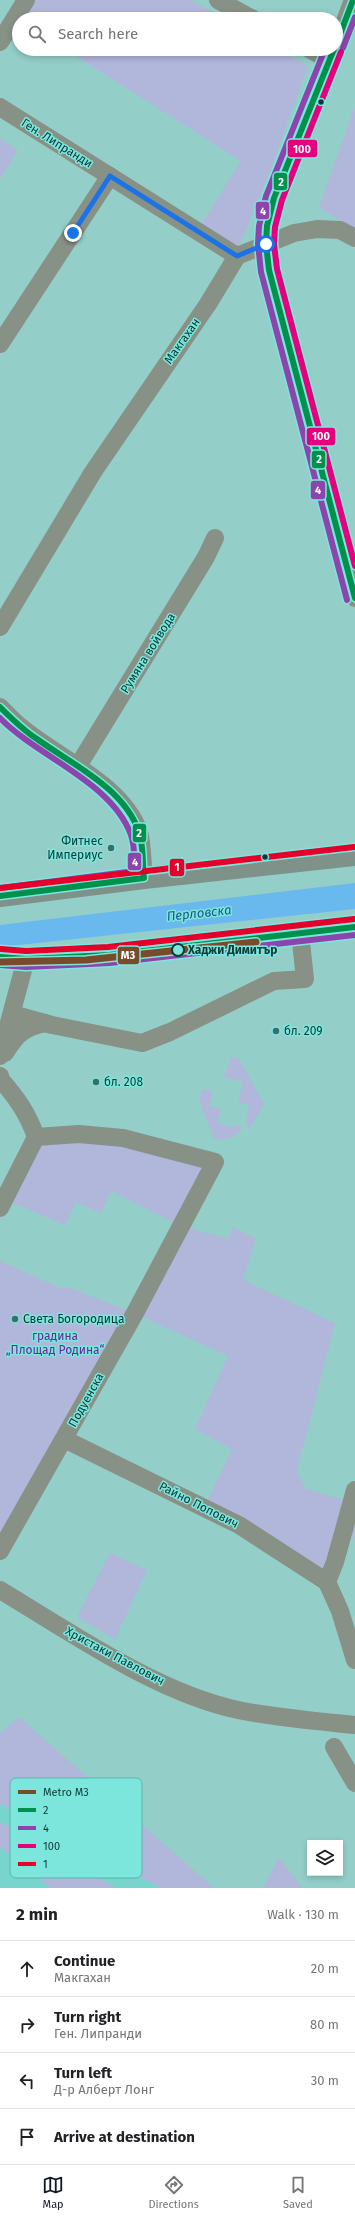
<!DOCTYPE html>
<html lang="en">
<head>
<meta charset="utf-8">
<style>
  :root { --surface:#fff; --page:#f2f2f2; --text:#202124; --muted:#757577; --line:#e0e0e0; --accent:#111827 }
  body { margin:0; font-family:"Fira Sans",sans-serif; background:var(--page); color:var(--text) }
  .controls { position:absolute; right:12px; bottom:12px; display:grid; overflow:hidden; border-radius:0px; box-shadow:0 2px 6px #0003 }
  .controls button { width:36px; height:36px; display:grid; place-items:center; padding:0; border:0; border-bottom:1px solid var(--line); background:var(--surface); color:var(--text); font:20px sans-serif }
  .stop { position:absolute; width:12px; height:12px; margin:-9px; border:3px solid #1a73e8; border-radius:50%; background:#fff }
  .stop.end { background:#1a73e8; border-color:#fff; box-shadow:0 1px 4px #0008 }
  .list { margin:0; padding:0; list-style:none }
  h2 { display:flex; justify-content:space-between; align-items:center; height:52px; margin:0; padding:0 16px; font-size:17px }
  h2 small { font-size:13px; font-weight:400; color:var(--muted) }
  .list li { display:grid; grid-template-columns:26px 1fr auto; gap:12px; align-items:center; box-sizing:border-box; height:56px; padding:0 16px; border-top:1px solid var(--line) }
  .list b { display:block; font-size:15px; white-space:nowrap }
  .list p { margin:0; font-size:13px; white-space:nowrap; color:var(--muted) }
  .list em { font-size:13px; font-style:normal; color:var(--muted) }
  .icon { flex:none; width:22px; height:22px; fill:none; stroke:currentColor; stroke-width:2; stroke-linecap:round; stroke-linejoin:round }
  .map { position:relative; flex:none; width:355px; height:1888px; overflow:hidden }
  .search { position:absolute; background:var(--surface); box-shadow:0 2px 6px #0003; left:12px; right:12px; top:12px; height:44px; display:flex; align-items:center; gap:10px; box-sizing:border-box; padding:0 14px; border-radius:22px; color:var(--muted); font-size:15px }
  .sheet { height:276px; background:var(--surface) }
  nav { display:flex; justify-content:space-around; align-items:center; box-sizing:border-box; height:56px; border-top:1px solid var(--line); background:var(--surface); font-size:11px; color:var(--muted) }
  nav a { display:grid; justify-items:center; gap:2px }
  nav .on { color:var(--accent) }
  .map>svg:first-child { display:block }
</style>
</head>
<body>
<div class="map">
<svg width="355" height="1888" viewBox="0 0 355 1888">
  <rect width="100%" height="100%" fill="#94cec9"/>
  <g fill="#78d5ce">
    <polygon points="0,1804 101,1858 161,1888 116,1888 0,1822"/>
    <polygon points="0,1847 51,1888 0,1888"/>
  </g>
  <g fill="#b1b6db">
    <polygon points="32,0 191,0 225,19 20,19"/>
    <polygon points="65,49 278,49 308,66 270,171 238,249 201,225 241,161"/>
    <polygon points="355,106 355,230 319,207"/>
    <polygon points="0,139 18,150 0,179"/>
    <polygon points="231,1057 239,1059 264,1104 249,1130 246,1121 249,1105 238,1102 243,1082 224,1077"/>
    <polygon points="202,1089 213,1091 209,1106 221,1109 217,1123 233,1127 240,1125 242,1131 230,1138 215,1140 199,1101"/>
    <polygon points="79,1134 215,1162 181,1226 228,1239 232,1227 256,1239 243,1280 335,1323 297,1471 306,1489 352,1502 355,1490 355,1543 348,1521 327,1582 204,1508 232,1449 195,1429 228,1356 134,1313 0,1551 0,1261 60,1288 70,1288 134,1313 179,1225 111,1191 101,1213 76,1202 65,1225 4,1199 36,1137"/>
    <polygon points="110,1553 147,1570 115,1639 77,1617"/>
    <polygon points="19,1717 214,1888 161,1888 0,1804 0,1733"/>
    <polygon points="0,1822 17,1831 116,1888 51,1888 0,1847"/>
    <polygon points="279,1857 302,1888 263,1888"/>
  </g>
  <polygon fill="#69b8ee" points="355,883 355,909 0,947 0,925"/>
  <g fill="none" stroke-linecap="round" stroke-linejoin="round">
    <g stroke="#889186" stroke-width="18">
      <polyline points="218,0 253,19"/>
      <polyline points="0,42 26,0"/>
      <polyline points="336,45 353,0"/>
      <polyline points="309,49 330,61"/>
      <polyline points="334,49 274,198 267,226 266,244 269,270 355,598"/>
      <polyline points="0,107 237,256"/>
      <polyline points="0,344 110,176"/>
      <polyline points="0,627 93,472 208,304 237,256 294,233 317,229 340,230 355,238"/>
      <path d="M0 707C7 714 14 722 22 728 58 758 123 785 139 832 143 846 142 863 144 878"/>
      <polyline points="78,766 206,557 215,538"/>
      <polyline points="12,1014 52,1025 142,1043 170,1032 274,981 305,979 300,933"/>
      <path d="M5 1053C17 1034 23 1028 45 1023"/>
      <polyline points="0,1056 26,959"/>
      <path d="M0 1076 1 1080C17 1098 28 1114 36 1137L0 1208"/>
      <polyline points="64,1439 239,1525 327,1582"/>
      <polyline points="355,1490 335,1562 327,1582 340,1611 355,1660"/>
      <polyline points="0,1551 135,1313 215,1162 123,1138 79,1134 36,1137"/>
      <path d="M0 1590C70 1632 157 1693 238 1710 276 1718 316 1721 355 1725"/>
      <polyline points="334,1747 355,1783"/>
    </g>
    <g stroke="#7e9289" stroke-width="22">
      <polyline points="0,896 144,878 355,855"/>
      <polyline points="0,957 26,959 109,955 355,927"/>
    </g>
    <g stroke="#7ce6dd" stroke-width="9">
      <g id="bus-1">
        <polyline points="336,45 353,0"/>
        <polyline points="334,49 274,198 267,226 266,244 269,270 355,598"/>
        <path d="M0 707C12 719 23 730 37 739 73 765 124 788 139 832 144 847 142 863 144 878L0 896"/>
        <polyline points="0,957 26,959 109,955 355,927"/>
      </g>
    </g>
    <g stroke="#7ce6dd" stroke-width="9">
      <g id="bus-2">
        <polyline points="343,48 355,17"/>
        <polyline points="325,49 266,196 259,226 258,244 261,272 347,600"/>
        <path d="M0 718C38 757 112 782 131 835 135 846 134 859 135 871L0 888"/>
        <polyline points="0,965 26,967 110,963 355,935"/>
      </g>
    </g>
    <g stroke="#7ce6dd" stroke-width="9">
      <polyline id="bus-3" points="341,52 282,200 275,227 274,244 277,269 355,566"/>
    </g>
    <g stroke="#7ce6dd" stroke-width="9">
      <g id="bus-4">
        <polyline points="0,888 354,847"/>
        <polyline points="1,949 26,951 108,947 354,919"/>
      </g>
    </g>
    <use href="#bus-1" stroke="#02914c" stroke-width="6"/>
    <use href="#bus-2" stroke="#8e44ad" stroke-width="6"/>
    <use href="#bus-3" stroke="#e5007d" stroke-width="6"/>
    <use href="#bus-4" stroke="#e4002b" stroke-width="6"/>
    <g stroke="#7ce6dd" stroke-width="10">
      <polyline id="metro-1" points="0,962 86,960 256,942"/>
    </g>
    <use href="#metro-1" stroke="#7a4b2a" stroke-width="7"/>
  </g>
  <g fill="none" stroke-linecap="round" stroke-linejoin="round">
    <polyline stroke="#1a73e8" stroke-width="5" points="73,233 110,176 237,256 266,244"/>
  </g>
  <g fill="#0a3b38" stroke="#7ce6dd" stroke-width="1.5">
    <circle cx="321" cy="102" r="3.5"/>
    <circle cx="265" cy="857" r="3.5"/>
  </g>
  <g fill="#3a6e6b" stroke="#7ce6dd" stroke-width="1.5">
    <circle cx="111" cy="848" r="4"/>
    <circle cx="276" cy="1031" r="4"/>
    <circle cx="96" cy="1082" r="4"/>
    <circle cx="15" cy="1319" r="4"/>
  </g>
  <circle fill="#7ce6dd" stroke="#0a3b38" stroke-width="2" cx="178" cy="950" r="6"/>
  <g text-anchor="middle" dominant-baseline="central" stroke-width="3" stroke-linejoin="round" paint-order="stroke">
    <g font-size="12" fill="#0a3b38" stroke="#7ce6dd">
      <text transform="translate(57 143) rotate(32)">Ген. Липранди</text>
      <text transform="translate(182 341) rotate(-55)">Макгахан</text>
      <text transform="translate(148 653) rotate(-58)">Румяна войвода</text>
      <text transform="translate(86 1400) rotate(-61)">Подуенска</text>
      <text transform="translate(199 1505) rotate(27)">Райно Попович</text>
      <text transform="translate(115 1656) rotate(28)">Христаки Павлович</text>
    </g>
    <g font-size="12" fill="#0a3b38" stroke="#7ce6dd" text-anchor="start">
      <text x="103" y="841" text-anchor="end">Фитнес<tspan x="103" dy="14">Империус</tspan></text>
      <text x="284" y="1031">бл. 209</text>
      <text x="104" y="1082">бл. 208</text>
      <text x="23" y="1319">Света Богородица</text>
    </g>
    <g font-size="12" font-weight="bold" fill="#0a3b38" stroke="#7ce6dd" text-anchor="start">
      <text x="188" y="950">Хаджи Димитър</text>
    </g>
    <g font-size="12" fill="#6b2896" stroke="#7ce6dd">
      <text x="55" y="1336">градина<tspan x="55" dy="14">„Площад Родина“</tspan></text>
    </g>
    <g font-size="13" font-style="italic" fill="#195689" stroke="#7ce6dd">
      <text transform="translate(199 913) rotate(-6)">Перловска</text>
    </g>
  </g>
  <rect x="10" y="1778" width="132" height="100" rx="6" fill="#7ce6dd" stroke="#5ab3ac" stroke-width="1"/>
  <rect x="18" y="1790" width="18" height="4" fill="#7a4b2a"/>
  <rect x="18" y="1808" width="18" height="4" fill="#02914c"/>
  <rect x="18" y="1826" width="18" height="4" fill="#8e44ad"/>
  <rect x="18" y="1844" width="18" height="4" fill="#e5007d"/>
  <rect x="18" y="1862" width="18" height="4" fill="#e4002b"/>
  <g font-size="11" fill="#0a3b38">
    <text x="43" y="1796">Metro M3</text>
    <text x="43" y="1814">2</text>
    <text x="43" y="1832">4</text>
    <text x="43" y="1850">100</text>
    <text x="43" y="1868">1</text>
  </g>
  <g stroke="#7ce6dd" stroke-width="1.5">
    <rect x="287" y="139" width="31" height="19" rx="4" fill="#e5007d"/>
    <rect x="273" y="172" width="15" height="19" rx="4" fill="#02914c"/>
    <rect x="255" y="201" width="15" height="19" rx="4" fill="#8e44ad"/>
    <rect x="306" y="427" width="30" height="19" rx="4" fill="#e5007d"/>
    <rect x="311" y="450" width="15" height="19" rx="4" fill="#02914c"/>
    <rect x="310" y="480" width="16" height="20" rx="4" fill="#8e44ad"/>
    <rect x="132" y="823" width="15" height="20" rx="4" fill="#02914c"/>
    <rect x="127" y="852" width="15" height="19" rx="4" fill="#8e44ad"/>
    <rect x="169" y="858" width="16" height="19" rx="4" fill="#e4002b"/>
    <rect x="117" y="946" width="23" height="19" rx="4" fill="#7a4b2a"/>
  </g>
  <g font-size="11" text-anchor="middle" font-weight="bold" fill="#fff">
    <text x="302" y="153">100</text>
    <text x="281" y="186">2</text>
    <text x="263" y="215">4</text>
    <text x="321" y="440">100</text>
    <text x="319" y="463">2</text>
    <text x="318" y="494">4</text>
    <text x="139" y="837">2</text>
    <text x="135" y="866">4</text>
    <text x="177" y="871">1</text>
    <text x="128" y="959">M3</text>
  </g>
</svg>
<div class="controls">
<button><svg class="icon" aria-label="layers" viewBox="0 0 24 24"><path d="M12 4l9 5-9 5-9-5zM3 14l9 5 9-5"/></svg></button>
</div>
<div class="stop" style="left:266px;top:244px"></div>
<div class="stop end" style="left:73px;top:233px"></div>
<div class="search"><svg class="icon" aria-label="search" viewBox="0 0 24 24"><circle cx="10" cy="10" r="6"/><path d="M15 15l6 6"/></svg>Search here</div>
</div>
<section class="sheet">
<h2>2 min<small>Walk · 130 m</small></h2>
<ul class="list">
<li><svg class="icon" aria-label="ahead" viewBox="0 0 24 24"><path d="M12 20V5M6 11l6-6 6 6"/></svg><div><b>Continue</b><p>Макгахан</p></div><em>20 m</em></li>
<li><svg class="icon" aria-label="right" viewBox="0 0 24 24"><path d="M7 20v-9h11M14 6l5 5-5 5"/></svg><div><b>Turn right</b><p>Ген. Липранди</p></div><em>80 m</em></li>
<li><svg class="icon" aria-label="left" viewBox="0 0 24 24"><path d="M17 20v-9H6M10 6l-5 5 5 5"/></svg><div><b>Turn left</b><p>Д-р Алберт Лонг</p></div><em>30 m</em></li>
<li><svg class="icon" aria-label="arrive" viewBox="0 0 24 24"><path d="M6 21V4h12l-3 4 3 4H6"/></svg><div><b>Arrive at destination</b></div></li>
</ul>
</section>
<nav>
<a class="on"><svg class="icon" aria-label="map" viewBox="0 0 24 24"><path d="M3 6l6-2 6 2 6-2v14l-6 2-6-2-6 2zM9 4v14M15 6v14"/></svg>Map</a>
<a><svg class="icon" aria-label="directions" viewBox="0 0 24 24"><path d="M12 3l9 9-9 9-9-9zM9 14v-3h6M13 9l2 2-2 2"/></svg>Directions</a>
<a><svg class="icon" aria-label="saved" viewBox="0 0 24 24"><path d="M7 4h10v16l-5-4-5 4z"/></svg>Saved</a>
</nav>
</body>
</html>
